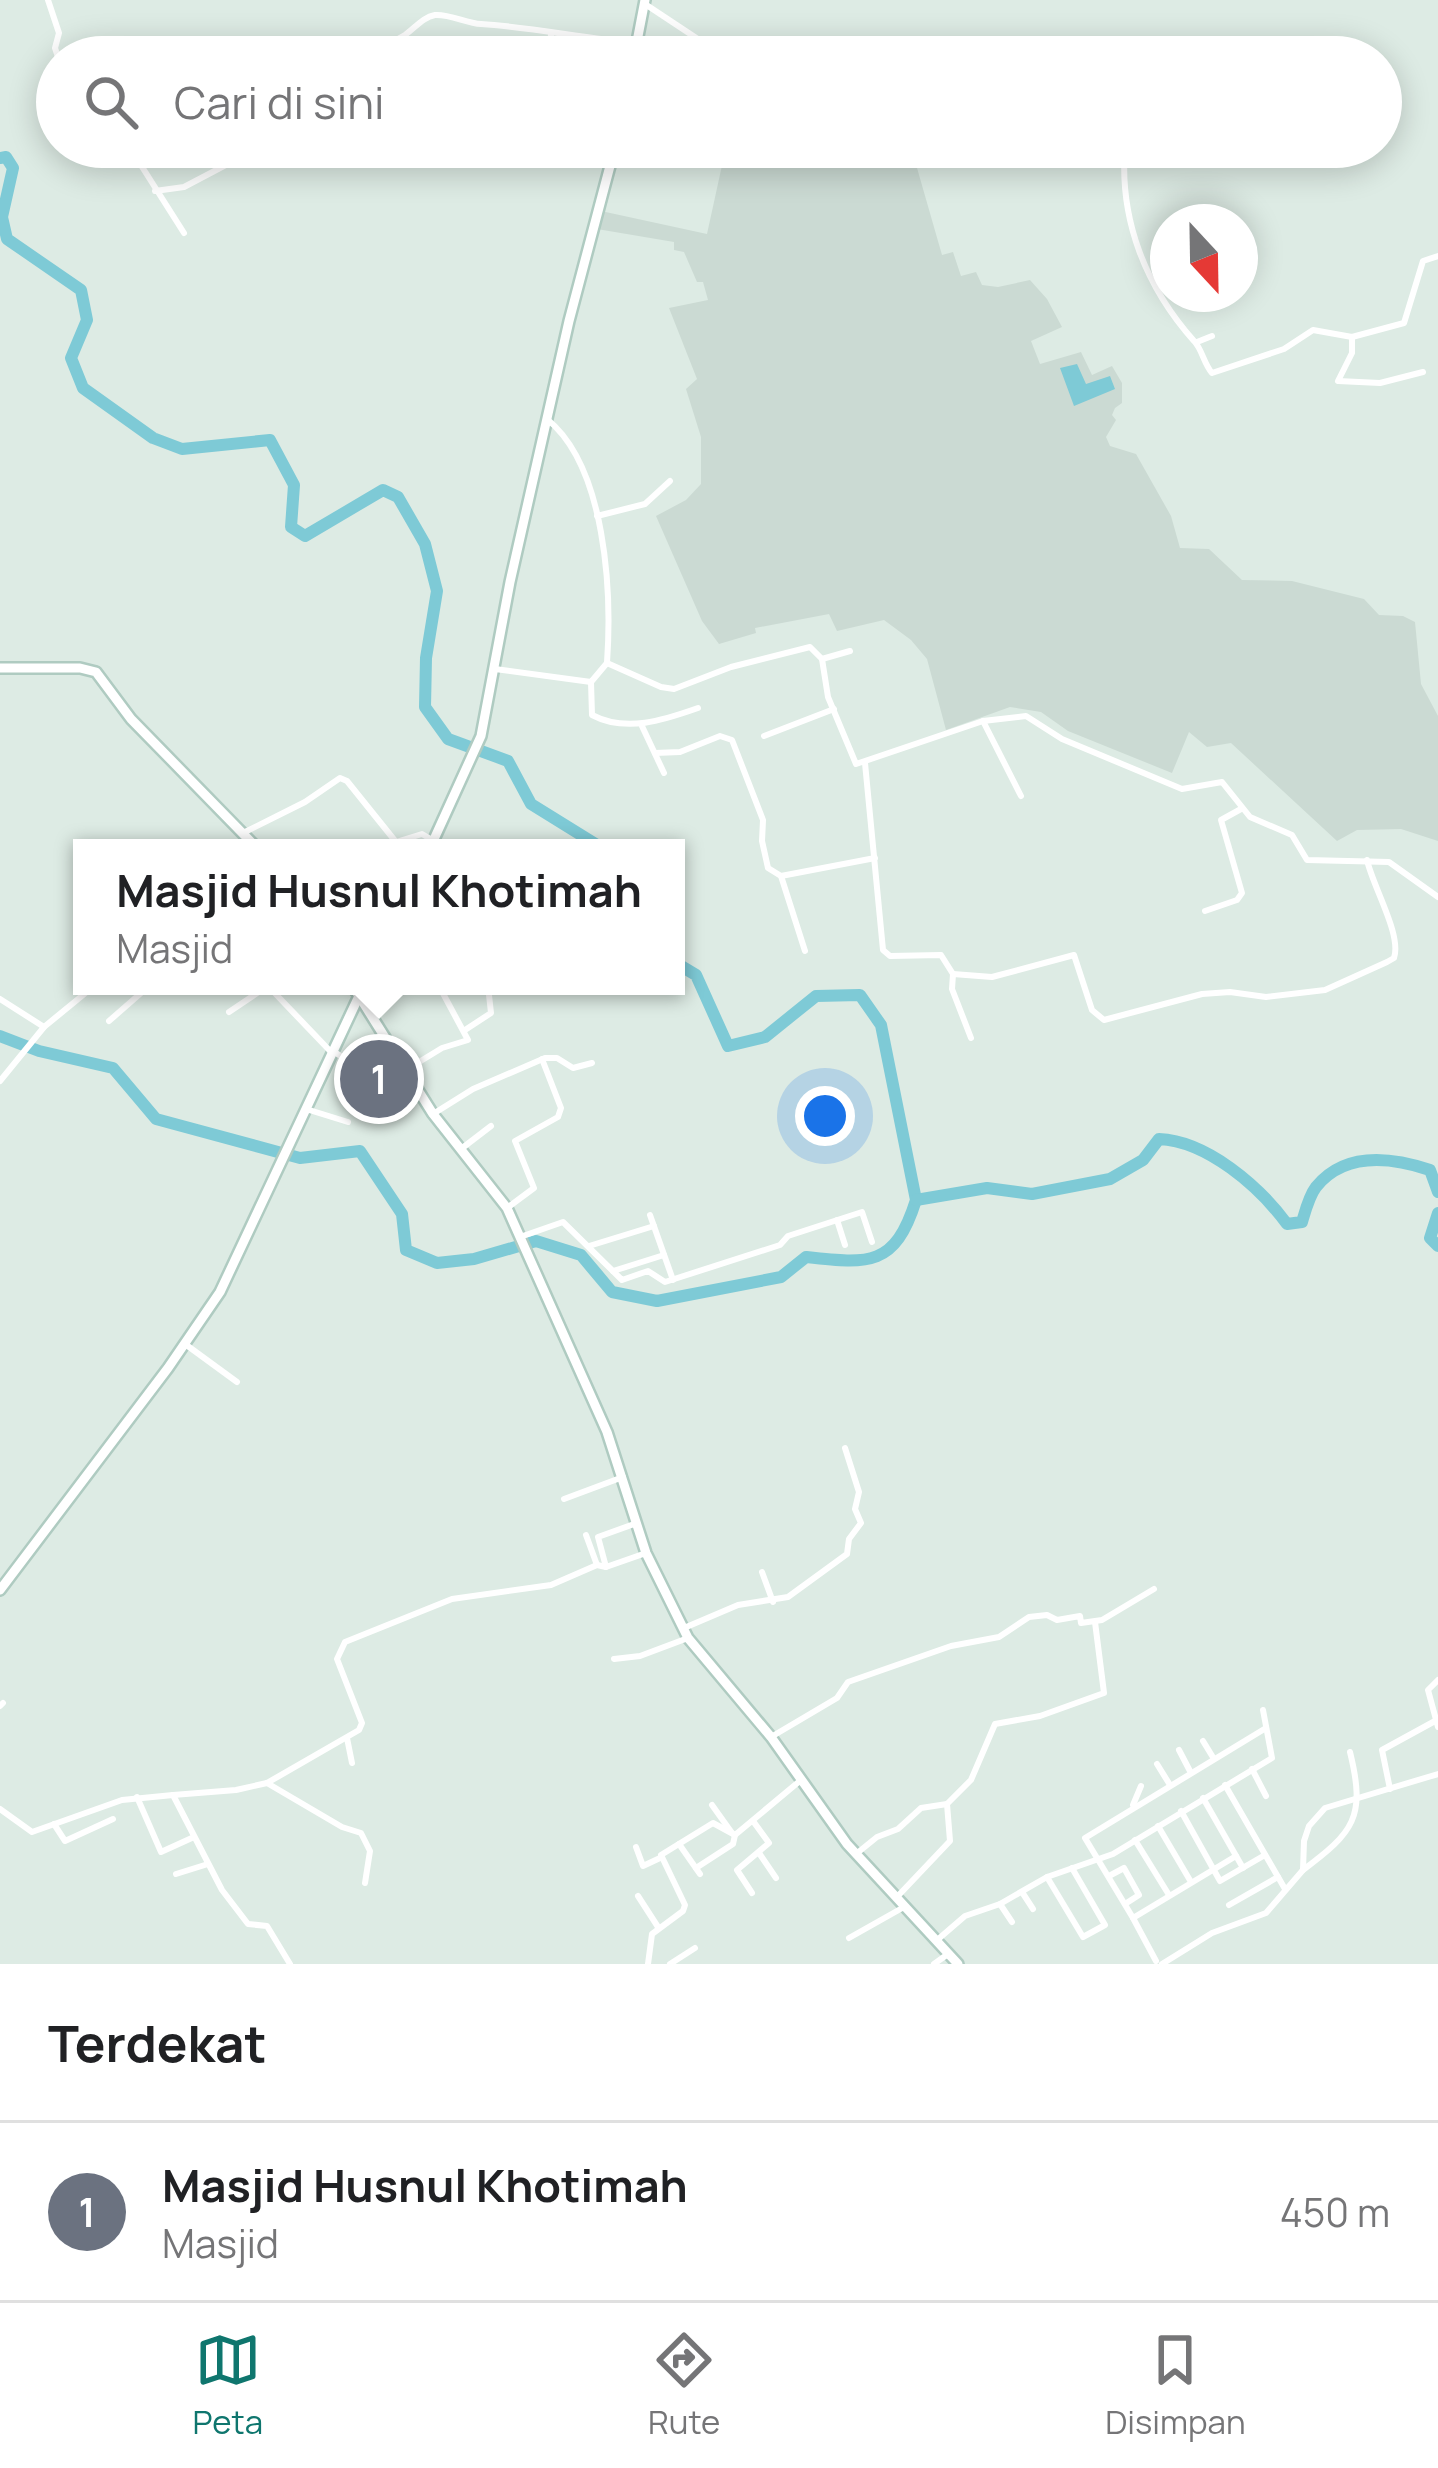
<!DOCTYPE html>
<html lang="id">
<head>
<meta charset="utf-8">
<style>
  :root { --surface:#fff; --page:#f2f2f2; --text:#202124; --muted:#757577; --line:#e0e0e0; --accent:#0f766e }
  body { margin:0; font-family:Manrope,sans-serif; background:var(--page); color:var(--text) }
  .compass { position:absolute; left:1150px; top:204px; width:108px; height:108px; border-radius:50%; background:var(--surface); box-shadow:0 6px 30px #0003; rotate:158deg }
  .you { position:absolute; left:825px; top:1116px; width:42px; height:42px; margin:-30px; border:9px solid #fff; border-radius:50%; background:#1a73e8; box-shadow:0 0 0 18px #1a73e833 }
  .badge { display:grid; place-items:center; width:78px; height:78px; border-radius:50%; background:var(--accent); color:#fff; font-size:39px; font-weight:700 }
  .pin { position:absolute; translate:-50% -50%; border:6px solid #fff; box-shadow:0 3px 12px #0006 }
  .popup { position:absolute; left:73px; top:839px; width:612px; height:156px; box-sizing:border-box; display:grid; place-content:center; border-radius:0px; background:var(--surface); filter:drop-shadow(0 3px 9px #0005); font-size:39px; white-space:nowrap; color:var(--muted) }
  .popup b { font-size:45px; color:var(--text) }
  .popup::after { content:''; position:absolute; left:50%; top:100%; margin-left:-24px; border:24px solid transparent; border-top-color:var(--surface) }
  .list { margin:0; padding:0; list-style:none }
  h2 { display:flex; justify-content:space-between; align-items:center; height:156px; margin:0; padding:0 48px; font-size:51px }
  h2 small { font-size:39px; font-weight:400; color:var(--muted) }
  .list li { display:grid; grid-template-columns:78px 1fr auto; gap:36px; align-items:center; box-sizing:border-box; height:180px; padding:0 48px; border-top:3px solid var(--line) }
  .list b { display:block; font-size:45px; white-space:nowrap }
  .list p { margin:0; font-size:39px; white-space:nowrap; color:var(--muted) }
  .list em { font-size:39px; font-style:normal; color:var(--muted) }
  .icon { flex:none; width:66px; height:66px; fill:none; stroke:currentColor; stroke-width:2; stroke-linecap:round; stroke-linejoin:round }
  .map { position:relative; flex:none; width:1438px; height:1964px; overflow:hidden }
  .search { position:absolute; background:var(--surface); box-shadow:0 6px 30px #0003; left:36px; right:36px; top:36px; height:132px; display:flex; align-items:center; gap:30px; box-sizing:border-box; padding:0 42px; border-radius:66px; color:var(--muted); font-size:45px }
  .sheet { height:336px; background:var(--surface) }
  nav { display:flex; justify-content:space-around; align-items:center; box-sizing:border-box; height:168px; border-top:3px solid var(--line); background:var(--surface); font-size:33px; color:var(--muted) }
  nav a { display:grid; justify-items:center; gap:6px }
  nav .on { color:var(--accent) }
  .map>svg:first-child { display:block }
</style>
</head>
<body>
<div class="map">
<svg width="1438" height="1964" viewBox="0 0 1438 1964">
  <rect width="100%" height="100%" fill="#ddebe4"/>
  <polygon fill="#cbdad3" points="726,147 742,147 749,167 830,153 830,147 911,147 942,255 953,252 961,276 976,272 982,285 998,287 1030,280 1047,299 1062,327 1031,341 1040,364 1081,352 1092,375 1112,366 1122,383 1122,403 1115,408 1112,415 1116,420 1106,437 1110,446 1136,454 1171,516 1180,548 1209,549 1242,580 1292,581 1364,599 1379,615 1403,616 1415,622 1421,684 1438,716 1438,841 1401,829 1357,830 1337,841 1231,743 1207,747 1189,732 1172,773 1068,731 1041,712 1010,707 946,730 927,659 911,640 884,620 837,631 829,614 755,628 756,633 719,644 702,621 656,516 686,500 701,484 701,437 686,389 697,379 669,308 708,300 703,282 697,282 684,252 674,250 674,242 597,229 601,211 707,234"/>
  <polygon fill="#7ecad6" points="1077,364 1086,384 1110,376 1115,389 1074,406 1060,368"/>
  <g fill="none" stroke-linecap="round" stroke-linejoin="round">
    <g stroke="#7ecad6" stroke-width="12">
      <polyline points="0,158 6,157 13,168 2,217 7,239 81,290 87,320 71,358 83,388 153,438 182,449 270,440 294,485 291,527 305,536 383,490 398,497 425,544 437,591 426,658 425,707 448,739 508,761 531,804 602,848"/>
      <path d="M0 1036 39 1051 113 1068 156 1119 300 1158 360 1151 402 1214 406 1250 437 1263 474 1259 536 1241 581 1255 612 1292 657 1301 781 1277 806 1257C869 1264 895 1267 916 1200L881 1025 860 995 816 996 765 1037 728 1046 696 975 676 963"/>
      <path d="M916 1200 987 1188 1032 1194 1110 1179 1143 1160 1159 1139C1207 1141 1259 1186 1287 1224L1302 1222C1305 1212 1309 1196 1316 1187 1345 1151 1391 1157 1430 1170L1438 1192"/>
      <polyline points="1438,1213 1430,1238 1438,1246"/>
    </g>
    <g stroke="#afcbc1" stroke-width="14">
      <g id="secondary">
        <polyline points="634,57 645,0"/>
        <polyline points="0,668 80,668 96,672 131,719 257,848"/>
        <polyline points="430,848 481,736 510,582 569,321 615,147"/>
        <polyline points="363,986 359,996 433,1114 507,1208 607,1432 646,1553 688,1638 771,1737 847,1844 958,1964"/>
        <polyline points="0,1590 168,1368 220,1292 359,996 352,986"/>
      </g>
    </g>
    <g stroke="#fff" stroke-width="6">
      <polyline points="48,0 59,33 55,48 58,57"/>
      <polyline points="645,4 725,57"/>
      <path d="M344 57C364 52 387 46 405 35 415 28 423 17 435 15 450 14 466 23 481 24 533 27 585 39 638 43"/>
      <polyline points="550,57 551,34"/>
      <path d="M123 147C149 159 172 160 197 147"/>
      <path d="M1125 147C1119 220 1146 287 1194 341 1202 349 1204 364 1212 373L1284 349 1313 330 1352 337 1404 323 1423 261 1438 256"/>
      <polyline points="132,151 184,233"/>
      <polyline points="155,191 184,187 260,147"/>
      <polyline points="1352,337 1352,353 1338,381 1380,383 1423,372"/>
      <polyline points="1197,342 1212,336"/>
      <path d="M547 419C606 467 612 592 607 663"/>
      <polyline points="597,516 645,504 670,481"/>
      <polyline points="822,659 850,651"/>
      <polyline points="607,663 661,687 674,689 731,667 810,647 822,659 828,697 856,764 983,721 1026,716 1062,739 1182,789 1222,782 1250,817 1292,835 1307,860 1389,862 1438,897"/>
      <polyline points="495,669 591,682 607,663"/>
      <path d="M591 682 592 715C626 733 664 720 698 708"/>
      <polyline points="983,721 1021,796"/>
      <polyline points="641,724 664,773"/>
      <polyline points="764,736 834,709"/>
      <polyline points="655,753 680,752 720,736 732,740 763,820 762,841 768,868 781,876 805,951"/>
      <polyline points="865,763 883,950 890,956 941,955 953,974"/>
      <polyline points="243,833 305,802 340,778 347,781 396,842 396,848"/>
      <polyline points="396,842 422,834 434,841"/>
      <polyline points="781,876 875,858"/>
      <polyline points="1205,911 1237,900 1242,893 1221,820 1241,809"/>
      <polyline points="268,986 332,1053"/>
      <polyline points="0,999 44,1027"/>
      <polyline points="229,1012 266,987"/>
      <polyline points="109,1021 149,986"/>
      <polyline points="465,1030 491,1013 488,986"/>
      <path d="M971 1038 952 989 953 974 992 977 1074 955 1092 1010 1104 1020 1202 994 1230 992 1266 997 1325 990 1387 962 1394 958C1402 935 1373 887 1367 860"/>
      <polyline points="333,1051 357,1067 364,1081"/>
      <polyline points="406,1070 442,1048 468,1040 439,986"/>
      <polyline points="0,1081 44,1027 94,986"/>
      <polyline points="306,1109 348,1122"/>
      <polyline points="433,1114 473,1089 545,1058 557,1058 573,1068 592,1063"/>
      <polyline points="461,1149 491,1126"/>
      <polyline points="507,1208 534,1188 515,1141 558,1117 561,1108 542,1059"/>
      <polyline points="650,1215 673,1280"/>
      <polyline points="837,1220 845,1245"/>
      <polyline points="520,1237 563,1222 622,1280 648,1271 665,1282 780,1245 788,1236 862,1212 872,1242"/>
      <polyline points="589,1246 654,1226"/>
      <polyline points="613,1271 664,1255"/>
      <polyline points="185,1344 237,1382"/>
      <polyline points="564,1499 623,1477"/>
      <polyline points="586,1535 597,1565"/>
      <polyline points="606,1567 598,1537 637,1523"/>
      <polyline points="762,1572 773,1602"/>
      <polyline points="684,1628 738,1605 788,1597 847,1554 849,1539 861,1523 855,1509 859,1492 845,1448"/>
      <polyline points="614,1659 640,1656 688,1638"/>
      <polyline points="1438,1680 1428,1690 1438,1727"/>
      <polyline points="0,1706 3,1703"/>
      <polyline points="771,1737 837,1698 848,1682 951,1646 999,1637 1029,1617 1047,1615 1057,1620 1080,1616 1081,1623 1102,1620 1154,1589"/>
      <polyline points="347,1738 352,1763"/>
      <polyline points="1203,1741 1214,1759"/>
      <polyline points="1179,1750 1191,1773"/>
      <polyline points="1157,1764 1170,1785"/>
      <polyline points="1252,1769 1266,1796"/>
      <polyline points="267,1783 342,1827 361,1833 370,1851 365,1883"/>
      <polyline points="1225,1785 1285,1889"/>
      <polyline points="1390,1789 1382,1750 1435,1721"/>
      <polyline points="173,1795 236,1790 267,1783 359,1730 362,1723 337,1659 345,1642 452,1599 551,1585 597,1565 606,1567 646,1553"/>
      <polyline points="137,1797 161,1852 194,1837"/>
      <polyline points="1203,1798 1243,1868"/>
      <polyline points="712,1805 732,1833"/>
      <polyline points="1133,1805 1141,1786"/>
      <polyline points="0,1809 32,1832 122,1800 173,1795 222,1890 248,1924 267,1926 290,1964"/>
      <polyline points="1181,1811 1220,1881 1265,1855"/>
      <polyline points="54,1824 65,1841 113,1819"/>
      <polyline points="1158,1826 1191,1882"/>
      <polyline points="1135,1840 1169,1895"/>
      <polyline points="679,1844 700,1874"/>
      <polyline points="636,1847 643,1866 660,1858"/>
      <polyline points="759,1853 776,1878"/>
      <polyline points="856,1854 877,1837 898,1829 921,1808 947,1804"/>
      <polyline points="1236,1856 1133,1918 1085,1838 1266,1728"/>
      <polyline points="696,1868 733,1844 735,1835 801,1780"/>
      <path d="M1303 1870C1354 1832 1366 1817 1350 1752"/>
      <polyline points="176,1874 208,1864"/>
      <polyline points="1109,1876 1124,1868 1139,1895 1125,1904"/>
      <polyline points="1047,1877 1083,1937 1105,1925 1072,1868"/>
      <polyline points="1022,1892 1033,1909"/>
      <polyline points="752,1893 737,1870 769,1843 753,1821"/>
      <polyline points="638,1896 658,1927"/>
      <polyline points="896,1898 950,1841 947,1804 971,1780 995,1724 1040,1716 1104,1693 1095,1622"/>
      <polyline points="1000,1904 1012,1922"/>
      <polyline points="1229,1905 1278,1877"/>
      <polyline points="1133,1918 1156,1961"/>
      <polyline points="849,1938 904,1907"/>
      <polyline points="936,1941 965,1916 1000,1904 1047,1877 1113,1854 1272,1758 1263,1710"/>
      <polyline points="648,1964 652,1934 683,1911 685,1905 661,1855 713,1823 735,1835"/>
      <polyline points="670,1964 695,1948"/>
      <polyline points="934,1964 948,1954"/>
      <polyline points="1162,1964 1212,1933 1266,1913 1303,1870 1304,1841 1309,1826 1325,1808 1438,1774"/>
    </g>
    <use href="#secondary" stroke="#fff" stroke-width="9"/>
  </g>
</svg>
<svg class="compass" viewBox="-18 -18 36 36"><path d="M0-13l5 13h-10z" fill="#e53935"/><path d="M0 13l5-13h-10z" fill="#757577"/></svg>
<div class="you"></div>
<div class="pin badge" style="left:379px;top:1079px;background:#6b7280">1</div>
<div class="popup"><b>Masjid Husnul Khotimah</b>Masjid</div>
<div class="search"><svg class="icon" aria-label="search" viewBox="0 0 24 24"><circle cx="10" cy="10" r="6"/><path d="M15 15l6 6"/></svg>Cari di sini</div>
</div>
<section class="sheet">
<h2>Terdekat<small></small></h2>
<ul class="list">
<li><span class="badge" style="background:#6b7280">1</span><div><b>Masjid Husnul Khotimah</b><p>Masjid</p></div><em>450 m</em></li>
</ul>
</section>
<nav>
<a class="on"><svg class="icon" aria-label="map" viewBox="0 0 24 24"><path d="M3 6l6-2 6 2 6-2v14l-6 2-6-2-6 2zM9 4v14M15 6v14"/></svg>Peta</a>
<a><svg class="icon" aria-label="directions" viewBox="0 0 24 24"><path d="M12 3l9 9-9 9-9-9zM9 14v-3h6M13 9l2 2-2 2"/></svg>Rute</a>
<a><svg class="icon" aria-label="saved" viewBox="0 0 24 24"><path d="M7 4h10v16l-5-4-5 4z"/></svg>Disimpan</a>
</nav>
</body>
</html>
